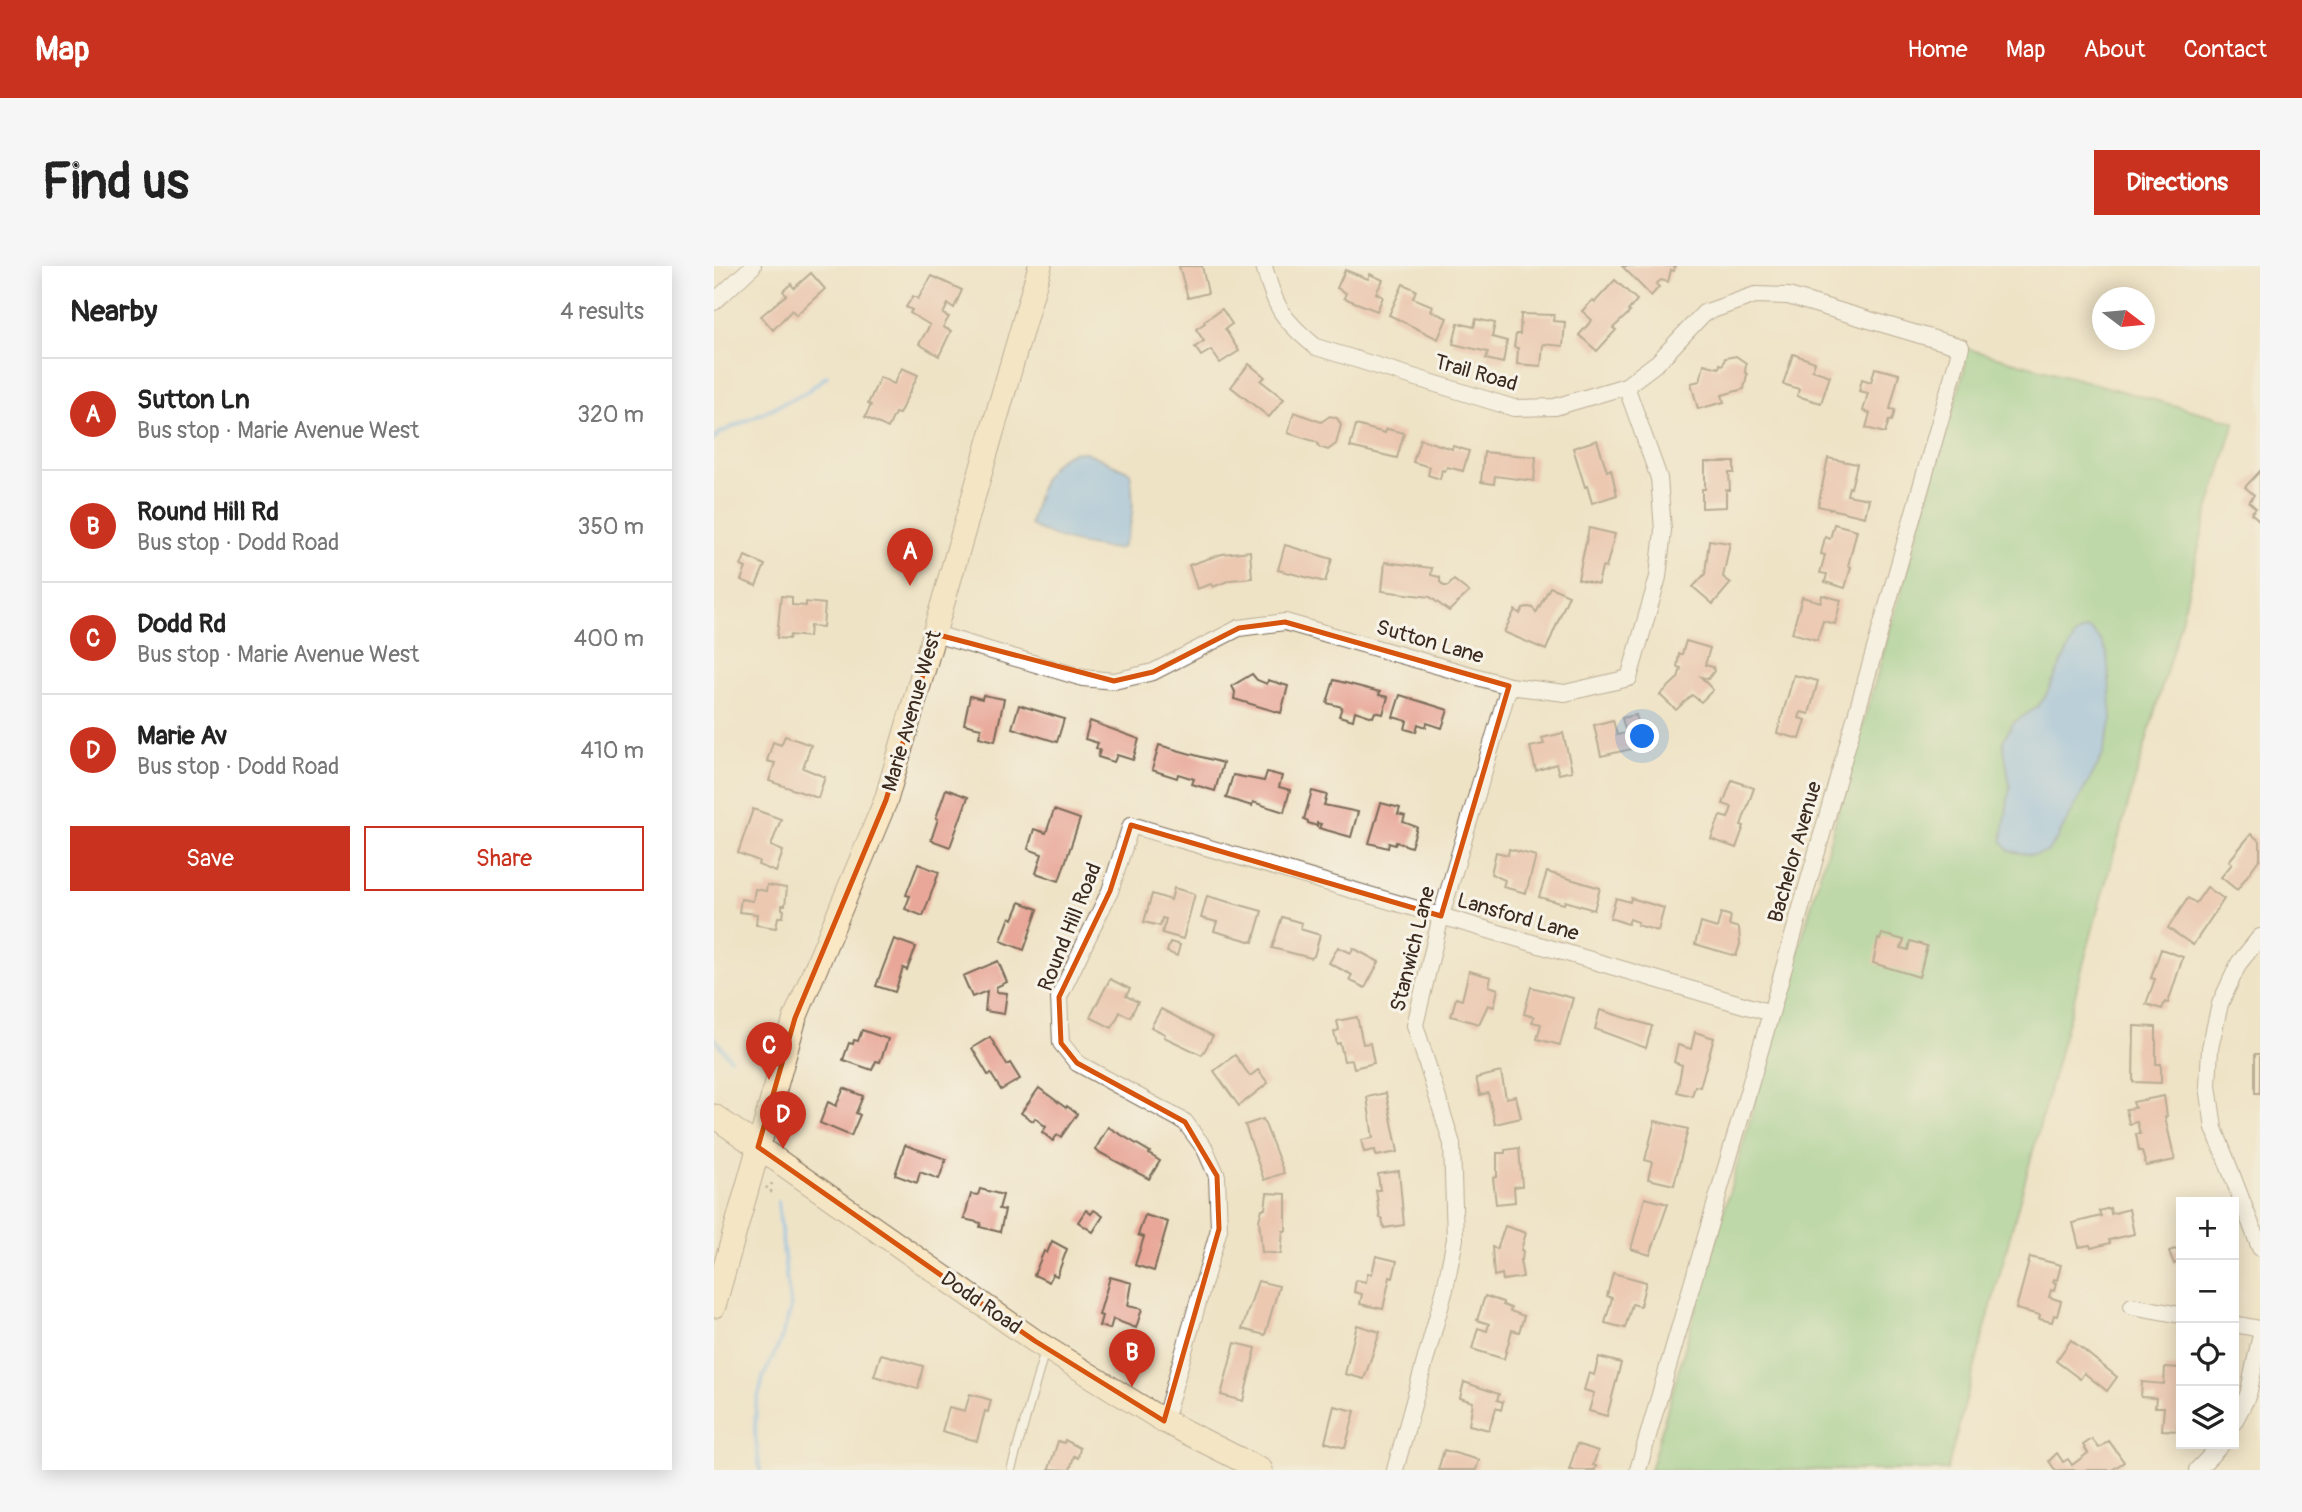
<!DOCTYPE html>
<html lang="en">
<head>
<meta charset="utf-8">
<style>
  :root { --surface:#fff; --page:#f6f6f6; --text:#222; --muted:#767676; --line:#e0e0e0; --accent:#c8321e }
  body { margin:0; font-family:Pangolin,sans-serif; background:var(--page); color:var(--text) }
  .controls { position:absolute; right:21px; bottom:21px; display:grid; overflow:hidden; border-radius:0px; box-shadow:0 4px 18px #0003 }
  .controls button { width:63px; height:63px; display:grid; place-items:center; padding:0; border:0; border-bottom:2px solid var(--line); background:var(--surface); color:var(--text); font:35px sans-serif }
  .compass { position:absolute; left:1378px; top:21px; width:63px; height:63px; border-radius:50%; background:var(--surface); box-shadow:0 4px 18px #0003; rotate:106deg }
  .you { position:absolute; left:929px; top:471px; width:24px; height:24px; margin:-18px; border:5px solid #fff; border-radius:50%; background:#1a73e8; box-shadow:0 0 0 10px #1a73e833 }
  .badge { display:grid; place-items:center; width:46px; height:46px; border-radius:50%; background:var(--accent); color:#fff; font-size:23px; font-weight:700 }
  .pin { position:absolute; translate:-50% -58px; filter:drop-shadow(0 2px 4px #0008) }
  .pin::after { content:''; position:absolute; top:37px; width:24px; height:21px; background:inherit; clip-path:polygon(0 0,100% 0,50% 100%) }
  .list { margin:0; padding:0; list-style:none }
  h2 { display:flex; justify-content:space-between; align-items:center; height:91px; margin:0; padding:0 28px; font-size:30px }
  h2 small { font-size:23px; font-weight:400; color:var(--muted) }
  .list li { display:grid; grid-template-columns:46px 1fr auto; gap:21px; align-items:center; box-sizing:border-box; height:112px; padding:0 28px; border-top:2px solid var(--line) }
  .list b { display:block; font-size:26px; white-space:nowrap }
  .list p { margin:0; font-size:23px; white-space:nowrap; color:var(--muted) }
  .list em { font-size:23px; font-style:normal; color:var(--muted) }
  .actions { display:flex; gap:14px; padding:21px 28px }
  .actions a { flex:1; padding:16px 0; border:2px solid var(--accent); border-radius:0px; text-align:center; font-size:24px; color:var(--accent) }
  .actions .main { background:var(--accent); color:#fff }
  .icon { flex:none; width:38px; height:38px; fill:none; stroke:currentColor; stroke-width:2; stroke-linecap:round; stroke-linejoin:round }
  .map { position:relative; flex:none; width:1546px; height:1204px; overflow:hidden; border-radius:0px }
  header { display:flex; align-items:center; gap:42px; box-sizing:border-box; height:98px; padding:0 35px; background:var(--accent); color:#fff }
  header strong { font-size:33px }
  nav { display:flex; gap:38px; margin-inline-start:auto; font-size:24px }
  .intro { display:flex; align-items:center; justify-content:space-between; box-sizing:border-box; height:168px; padding:0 42px }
  h1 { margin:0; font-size:49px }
  .button { padding:18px 32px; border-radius:0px; background:var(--accent); color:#fff; font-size:24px; font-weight:700 }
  main { display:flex; gap:42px; padding:0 42px }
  aside { flex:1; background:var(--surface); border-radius:0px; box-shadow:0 4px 18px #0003 }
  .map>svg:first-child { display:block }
</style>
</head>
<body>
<header>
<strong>Map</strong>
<nav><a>Home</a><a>Map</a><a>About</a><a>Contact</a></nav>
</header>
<div class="intro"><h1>Find us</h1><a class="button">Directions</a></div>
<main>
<aside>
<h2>Nearby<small>4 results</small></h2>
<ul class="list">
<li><span class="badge">A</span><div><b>Sutton Ln</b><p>Bus stop · Marie Avenue West</p></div><em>320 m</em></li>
<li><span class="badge">B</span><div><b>Round Hill Rd</b><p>Bus stop · Dodd Road</p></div><em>350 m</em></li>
<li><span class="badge">C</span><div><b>Dodd Rd</b><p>Bus stop · Marie Avenue West</p></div><em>400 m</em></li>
<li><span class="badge">D</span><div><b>Marie Av</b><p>Bus stop · Dodd Road</p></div><em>410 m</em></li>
</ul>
<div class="actions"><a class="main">Save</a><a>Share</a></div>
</aside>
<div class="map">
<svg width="1546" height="1204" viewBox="0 0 1546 1204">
  <rect width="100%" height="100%" fill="#f7f3e8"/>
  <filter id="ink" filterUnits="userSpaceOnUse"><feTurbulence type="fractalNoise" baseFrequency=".0143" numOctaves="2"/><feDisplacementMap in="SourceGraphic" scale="14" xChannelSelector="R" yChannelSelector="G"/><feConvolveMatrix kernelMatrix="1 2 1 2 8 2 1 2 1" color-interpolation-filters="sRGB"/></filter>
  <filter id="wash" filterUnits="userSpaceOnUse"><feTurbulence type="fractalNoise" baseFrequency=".00686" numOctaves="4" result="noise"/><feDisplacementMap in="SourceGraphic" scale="28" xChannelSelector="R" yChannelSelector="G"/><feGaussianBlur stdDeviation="1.57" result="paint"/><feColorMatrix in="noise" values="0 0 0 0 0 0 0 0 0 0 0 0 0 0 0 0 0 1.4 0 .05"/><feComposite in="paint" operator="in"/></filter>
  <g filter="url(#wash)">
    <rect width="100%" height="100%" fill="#efe3c6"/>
    <polygon fill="#84ca85" stroke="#607a52" stroke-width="2" points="1247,81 1521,156 1492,252 1468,351 1388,629 1233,1204 936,1204 1252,98"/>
    <g fill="#7cb7ee" stroke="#5c7086" stroke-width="2">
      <path d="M360 186H372L416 206C420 232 421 257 408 281L403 283C372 280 344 275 316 259 324 229 327 197 360 186Z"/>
      <polygon points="1376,363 1387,375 1393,387 1398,454 1388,491 1343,573 1333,586 1319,589 1295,585 1288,575 1296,520 1289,475 1299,457 1322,442 1330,433 1361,370 1369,364"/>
    </g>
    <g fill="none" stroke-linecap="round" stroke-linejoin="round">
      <g stroke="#7cb7ee" stroke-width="4.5">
        <polyline points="0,173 6,167 91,127 113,110"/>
        <polyline points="0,772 16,792"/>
        <polyline points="46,1204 41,1167 42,1140 49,1112 66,1076 77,1042 73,1017 64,936"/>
      </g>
    </g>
    <g id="blocks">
      <g fill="#e8a798">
        <polygon points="465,0 488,0 494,27 474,32"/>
        <polygon points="908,0 961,0 960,5 957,4 954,16 947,14 942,18 945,21 937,30"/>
        <polygon points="631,4 654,13 656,8 669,14 662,27 669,31 663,45 630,32 632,27 623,22"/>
        <polygon points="97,7 111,23 82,49 78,44 59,64 47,50 72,29 69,25 77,18 80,22"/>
        <polygon points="218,10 248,24 240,42 234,38 229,48 235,51 229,61 237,65 225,90 205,78 216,59 196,47 198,44 192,41 199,30 204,33"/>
        <polygon points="901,14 923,34 914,45 916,46 899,62 902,64 883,85 865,69 878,54 868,45 879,34 881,36"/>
        <polygon points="689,18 702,24 699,32 719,40 717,45 733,52 724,73 675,49"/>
        <polygon points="508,43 518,58 511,63 525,85 506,97 497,84 487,90 481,81 490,75 482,63 491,57 490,55"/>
        <polygon points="807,48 840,49 839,55 851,56 849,80 829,78 827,100 803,98 804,82 800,81 802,68 806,68"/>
        <polygon points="762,53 781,57 778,71 793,75 789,97 772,93 774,86 739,78 744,57 760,61"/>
        <polygon points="1079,88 1101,96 1098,104 1116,110 1107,137 1083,130 1085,123 1069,118"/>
        <polygon points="1022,90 1032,97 1031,107 1033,108 1030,123 1008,129 1010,136 984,143 977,117 986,115 990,98 1005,102 1006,98 1009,99 1011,92"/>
        <polygon points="535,98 551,111 547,115 570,133 555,151 517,121"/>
        <polygon points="188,102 204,109 185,148 181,147 174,162 151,151 157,139 154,138 166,111 180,118"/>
        <polygon points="1161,102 1185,108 1176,143 1181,144 1178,155 1175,154 1171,167 1152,162 1156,147 1149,145 1154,127 1145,125 1148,113 1157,116"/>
        <polygon points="580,146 607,156 616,150 623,152 627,159 622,178 614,184 605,181 603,176 574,167"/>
        <polygon points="642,159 671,167 673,163 690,167 683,192 636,181"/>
        <polygon points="706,173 738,183 739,180 755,185 749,205 733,201 731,205 728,204 726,213 714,209 716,201 699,196"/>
        <polygon points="883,174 893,205 897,203 903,229 878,237 873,220 871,221 859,182"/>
        <polygon points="770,186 822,191 820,215 781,210 780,218 767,216"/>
        <polygon points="1114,192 1143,198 1137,222 1135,221 1133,229 1155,233 1151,251 1104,240"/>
        <polygon points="991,196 1020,196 1020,207 1015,207 1016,224 1012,224 1012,241 988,242 988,223 991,223"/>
        <polygon points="1546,205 1546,255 1537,247 1542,242 1535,236 1540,229 1531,221"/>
        <polygon points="1120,258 1143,264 1134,300 1137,301 1131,322 1111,316 1113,308 1106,307 1111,289 1107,288 1111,271 1116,273"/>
        <polygon points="875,262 901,268 892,302 888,301 884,318 864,313"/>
        <polygon points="995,274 1016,277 1009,311 1017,317 999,338 979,321 991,308"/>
        <polygon points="571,279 618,293 611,316 564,304"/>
        <polygon points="536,285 538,312 516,314 499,321 497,318 483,323 475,299 508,288"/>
        <polygon points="31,290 51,299 42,320 27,314 32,302 27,300"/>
        <polygon points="671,296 718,302 717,309 726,311 726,316 730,320 734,320 740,314 755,326 735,345 716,331 668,325"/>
        <polygon points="836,321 855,329 832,384 790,366 801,344 806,348 809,342 814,341 819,342 822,347"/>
        <polygon points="1108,329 1127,334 1121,358 1109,355 1103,374 1078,367 1088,331 1107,336"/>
        <polygon points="67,330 78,331 78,339 92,340 92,336 111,338 109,361 96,360 95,371 76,369 75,373 63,372"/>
        <polygon points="972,375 996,382 991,399 999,401 1000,405 994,413 987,411 999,424 987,436 978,429 962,444 946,429 964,412 967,402 963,401 965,388 968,388"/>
        <polygon points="538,408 543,414 553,418 554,414 574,420 567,447 520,433 521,426 518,420"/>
        <polygon points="1080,409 1104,415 1095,448 1087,446 1085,452 1092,454 1086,473 1063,467"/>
        <polygon points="620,414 666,426 665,429 674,431 669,448 661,446 659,451 641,445 639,454 625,450 628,441 613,437"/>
        <polygon points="269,429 290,433 281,475 265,471 267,462 250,458 256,430 268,433"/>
        <polygon points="686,429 734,444 728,462 713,457 712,461 704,458 702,466 691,463 693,455 679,451"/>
        <polygon points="305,439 350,453 343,476 298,462"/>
        <polygon points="922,449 930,480 887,490 880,459 899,454 903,469 912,467 908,452"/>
        <polygon points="376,455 425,473 419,494 403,489 400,496 384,491 386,484 382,482 384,477 371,473"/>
        <polygon points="849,467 858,505 845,508 842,498 822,505 816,481 830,478 828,472"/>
        <polygon points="71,470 97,479 89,502 111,511 104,532 55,515 61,497 53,495 59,476 67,479"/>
        <polygon points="445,479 509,497 501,525 478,518 480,513 464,508 463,512 438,504"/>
        <polygon points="553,506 568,510 565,521 576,524 570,546 539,536 538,540 512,532 519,509 550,515"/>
        <polygon points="1018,514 1040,522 1027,559 1030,560 1022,582 997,573 1006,550 1014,552 1018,541 1009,538"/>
        <polygon points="232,523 254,531 236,581 217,574 224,553 222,552"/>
        <polygon points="598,525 613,529 610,539 644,546 637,571 605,562 607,558 603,557 603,560 594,557 594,555 590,553"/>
        <polygon points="667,537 686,542 684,548 691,550 689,556 703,561 697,581 682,576 681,579 675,577 674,582 655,577"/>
        <polygon points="39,543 67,553 57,580 69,585 62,606 44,599 45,595 24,587"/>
        <polygon points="340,544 366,553 345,615 322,607 328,588 314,583 320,563 332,567"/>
        <polygon points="1537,568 1546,575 1546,592 1523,624 1507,611 1518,598 1515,595"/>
        <polygon points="795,583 822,590 812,627 789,621 791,614 777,608 782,586 794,589"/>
        <polygon points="204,598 225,606 209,650 191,643 196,630 192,629"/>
        <polygon points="833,606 886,622 880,644 851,635 850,638 825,631"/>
        <polygon points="53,619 73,622 71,639 68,639 68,643 70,644 69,651 64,651 62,662 42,659 43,648 25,646 27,633 39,635 41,623 52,625"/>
        <polygon points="1493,621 1510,633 1479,679 1454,662 1474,632 1482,637"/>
        <polygon points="460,622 481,628 469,673 448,667 452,653 448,652 446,660 430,656 438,628 457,634"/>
        <polygon points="493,630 548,645 539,676 500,665 503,656 487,652"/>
        <polygon points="902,632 916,636 917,632 950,642 944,665 923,659 924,656 916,653 914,658 896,652"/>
        <polygon points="306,636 324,643 310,684 287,675 296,651 299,653"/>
        <polygon points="1007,647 1017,650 1015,659 1025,662 1026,678 1022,690 981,678 987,657 1003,662"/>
        <polygon points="568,651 588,657 586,663 606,669 600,690 597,692 558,682"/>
        <polygon points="1168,668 1190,674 1187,682 1194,684 1196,675 1213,680 1205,711 1159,697 1164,673 1166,674"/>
        <polygon points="180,673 202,681 193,704 189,702 181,726 162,720"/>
        <polygon points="456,676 466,679 463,690 453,686"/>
        <polygon points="624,681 637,687 639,682 665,696 651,722 635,714 638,709 615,697"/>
        <polygon points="1447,683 1469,691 1454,737 1451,736 1448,743 1432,738 1441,713 1437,712"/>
        <polygon points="284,695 293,716 282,721 283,726 293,727 290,748 271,745 273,725 258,731 249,710"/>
        <polygon points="755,705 777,711 775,720 784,723 780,741 774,739 765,758 737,750 742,732 748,734"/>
        <polygon points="396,713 416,723 412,730 424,736 416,751 406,746 398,762 376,751"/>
        <polygon points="817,721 859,732 846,779 823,773 827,758 818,756 820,751 810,748"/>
        <polygon points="447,743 499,770 488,789 450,771 451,768 437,761"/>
        <polygon points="886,744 938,760 932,782 881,763"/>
        <polygon points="643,751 649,778 656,777 660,797 640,802 638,794 630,795 626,777 623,778 620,766 625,764 623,755"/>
        <polygon points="1420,760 1442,761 1442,798 1447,798 1447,817 1419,816"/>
        <polygon points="148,764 174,773 166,796 162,795 158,804 129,794 135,777 139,778 140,774 144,775"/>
        <polygon points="981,766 1000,772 986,821 981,820 978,830 963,826 968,799 960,796 964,779 977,783"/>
        <polygon points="276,771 293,799 296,797 306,813 287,824 277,808 274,809 258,782"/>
        <rect x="1541" y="788" width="5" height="39"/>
        <polygon points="521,789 536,810 544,804 554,817 525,840 500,805"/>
        <polygon points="787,806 792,832 802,830 807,852 781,858 774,827 766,829 762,812"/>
        <polygon points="130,822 149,830 142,847 146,849 137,870 106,857 114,836 122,840"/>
        <polygon points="325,822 352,842 353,840 363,848 347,871 343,869 339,875 328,866 332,861 321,852 319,855 307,847"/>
        <polygon points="672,827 684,886 662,890 661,884 650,886 647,874 659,872 653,831"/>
        <polygon points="1450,830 1453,850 1451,851 1461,894 1432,900 1428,885 1425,885 1422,868 1426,868 1423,856 1415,858 1412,843 1421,842 1419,836"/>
        <polygon points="549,853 570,907 550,914 531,859"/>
        <polygon points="941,855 974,863 960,919 934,913 938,896 931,894"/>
        <polygon points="394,861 436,886 435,888 446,895 435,913 381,884"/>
        <polygon points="191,879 232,893 225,913 206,906 203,917 181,909"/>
        <polygon points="805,882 808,920 800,921 801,936 782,938 779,912 783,911 783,887 791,887 791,884"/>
        <polygon points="685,905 690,959 670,962 668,952 666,952 662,924 666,924 664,908"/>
        <polygon points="266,923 289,929 285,943 291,944 286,966 266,961 267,957 250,953 257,928 264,929"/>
        <polygon points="553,927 572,928 572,965 569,965 567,988 548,986 545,954 548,943 551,943"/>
        <polygon points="931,932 954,938 936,989 917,983"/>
        <polygon points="1396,942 1397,948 1415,943 1420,968 1395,974 1396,977 1377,982 1376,979 1365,981 1359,957 1387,950 1385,945"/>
        <polygon points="372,944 377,948 380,944 389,950 379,966 364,956"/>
        <polygon points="431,949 454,956 440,1005 421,999 430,971 424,969"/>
        <polygon points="791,960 812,967 807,984 809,985 808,994 806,994 809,1011 789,1014 788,1008 780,1010 778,981 783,983"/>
        <polygon points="338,975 353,983 343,1010 339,1008 335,1016 320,1009 330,985 333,987"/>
        <polygon points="1467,981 1467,995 1460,998 1455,985"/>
        <polygon points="662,990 683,995 679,1012 676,1011 669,1043 646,1038 648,1028 640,1026 642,1014 652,1016 654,1007 658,1008"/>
        <polygon points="1316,991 1347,999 1343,1014 1340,1013 1339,1016 1342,1017 1340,1025 1337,1024 1335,1031 1347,1035 1343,1050 1340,1049 1338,1056 1325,1053 1326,1049 1302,1043"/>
        <polygon points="899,1007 932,1016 926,1040 918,1038 911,1062 891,1057 898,1032 893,1030"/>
        <polygon points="396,1011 418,1017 414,1040 428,1043 422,1062 399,1053 396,1063 385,1060 388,1050 385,1049"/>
        <polygon points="544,1015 565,1020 551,1069 528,1063"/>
        <polygon points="771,1030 789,1036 789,1039 797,1042 796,1045 810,1050 805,1066 798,1064 790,1093 758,1083 764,1062 773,1065 775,1058 763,1054"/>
        <polygon points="643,1059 666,1066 650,1113 631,1108"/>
        <polygon points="1357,1074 1403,1111 1393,1125 1370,1107 1366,1113 1342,1095"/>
        <polygon points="521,1077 542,1082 529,1135 507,1129"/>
        <polygon points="167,1088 209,1100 204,1123 160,1110"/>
        <polygon points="885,1091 907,1097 893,1150 875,1145 880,1127 870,1124 875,1107 880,1109"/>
        <polygon points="1451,1101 1467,1102 1467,1139 1465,1139 1463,1165 1448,1164 1450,1141 1441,1141 1442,1132 1427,1131 1428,1116 1450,1118"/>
        <polygon points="750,1116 785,1128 783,1134 789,1136 787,1144 782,1142 775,1164 755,1159 759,1136 746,1132"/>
        <polygon points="256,1128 277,1134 274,1146 271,1145 263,1175 228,1165 235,1141 251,1145"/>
        <polygon points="620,1140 641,1145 631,1182 611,1176"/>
        <polygon points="1378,1173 1385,1182 1395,1175 1410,1196 1398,1204 1341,1204 1335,1195 1343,1187 1349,1196 1354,1193 1358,1199 1374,1187 1369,1179"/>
        <polygon points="351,1174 366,1182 364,1192 360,1190 356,1204 335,1203 344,1175 350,1177"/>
        <polygon points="863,1178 884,1185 879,1199 882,1200 881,1204 855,1204"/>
        <polygon points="730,1184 765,1194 762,1204 724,1204"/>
      </g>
    </g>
  </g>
  <g filter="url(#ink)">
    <use href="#blocks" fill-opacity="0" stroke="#7a6b59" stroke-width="2"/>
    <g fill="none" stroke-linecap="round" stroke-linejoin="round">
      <g stroke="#7a6b59" stroke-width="10">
        <polyline id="lane" points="297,1204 331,1084"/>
      </g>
      <g stroke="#7a6b59" stroke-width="18">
        <g id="street">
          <path d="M550 0C561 42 569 54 602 81L800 142 841 141 912 120 944 96 990 47 1041 29 1074 30 1247 81 1057 747 924 1204"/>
          <polyline points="0,36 39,0"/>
          <polyline points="221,368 369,412 400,415 439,406 525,362 571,356 795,420 851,427 915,412 944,311 949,264 945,212 912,120"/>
          <polyline points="1546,671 1525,697 1506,738 1496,782 1494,820 1500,862 1546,982"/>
          <polyline points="1418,1040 1467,1049"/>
          <polyline points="1520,1058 1546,1063"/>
          <polyline points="450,1155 505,963 503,910 491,883 471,856 363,797 347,777 345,731 396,625 417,559 1057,747"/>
          <polyline points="1520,1156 1534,1129 1546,1073"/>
          <polyline points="681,1204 731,1023 741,973 738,878 701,759 727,650 795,420"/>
          <polyline points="1483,1204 1508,1178"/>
        </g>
      </g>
      <g stroke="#7a6b59" stroke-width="25">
        <g id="secondary">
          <polyline points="0,850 321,1075 450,1155 547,1204"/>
          <polyline points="0,1040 81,752 172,534 326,0"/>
        </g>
      </g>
      <polyline stroke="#7a6b59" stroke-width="2.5" stroke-dasharray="2 5" stroke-linecap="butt" points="52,921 57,926 58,914"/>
      <use href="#lane" stroke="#fff" stroke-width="8"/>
      <use href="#street" stroke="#fff" stroke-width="16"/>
      <use href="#secondary" stroke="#fae7c3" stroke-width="23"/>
    </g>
  </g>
  <path d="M0 0H1546V1204H0ZM571 356 795 420 727 650 417 559 396 625 345 731 347 777 363 797 471 856 503 910 505 963 450 1155 321 1075 44 881 81 752 172 534 221 368 400 415 439 406 525 362Z" fill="#efe3c6" fill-opacity=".55" fill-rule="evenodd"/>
  <path fill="none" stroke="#d7540e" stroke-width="5" stroke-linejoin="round" d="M571 356 795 420 727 650 417 559 396 625 345 731 347 777 363 797 471 856 503 910 505 963 450 1155 321 1075 44 881 81 752 172 534 221 368 400 415 439 406 525 362Z"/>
  <g text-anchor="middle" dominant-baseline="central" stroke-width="6" stroke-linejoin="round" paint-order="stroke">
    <g font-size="21" fill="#3b2a1e" stroke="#f7f3e8">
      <text transform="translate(762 107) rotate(16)">Trail Road</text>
      <text transform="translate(716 376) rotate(16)">Sutton Lane</text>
      <text transform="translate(198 445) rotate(-74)">Marie Avenue West</text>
      <text transform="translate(1081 586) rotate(-74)">Bachelor Avenue</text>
      <text transform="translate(804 651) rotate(16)">Lansford Lane</text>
      <text transform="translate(356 661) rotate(-68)">Round Hill Road</text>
      <text transform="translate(699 683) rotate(-76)">Stanwich Lane</text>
      <text transform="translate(267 1037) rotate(35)">Dodd Road</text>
    </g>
  </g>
</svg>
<div class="controls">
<button>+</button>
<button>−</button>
<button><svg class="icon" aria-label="locate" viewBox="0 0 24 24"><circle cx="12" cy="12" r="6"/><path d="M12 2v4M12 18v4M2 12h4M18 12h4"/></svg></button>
<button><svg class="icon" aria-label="layers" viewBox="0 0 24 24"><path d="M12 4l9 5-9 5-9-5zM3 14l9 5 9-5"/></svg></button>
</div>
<svg class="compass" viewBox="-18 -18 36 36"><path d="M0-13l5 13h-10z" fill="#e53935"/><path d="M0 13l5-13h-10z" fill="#767676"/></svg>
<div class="you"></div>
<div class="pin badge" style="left:196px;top:320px">A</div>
<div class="pin badge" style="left:418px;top:1121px">B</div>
<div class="pin badge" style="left:55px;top:814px">C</div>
<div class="pin badge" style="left:69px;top:883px">D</div>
</div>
</main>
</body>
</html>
